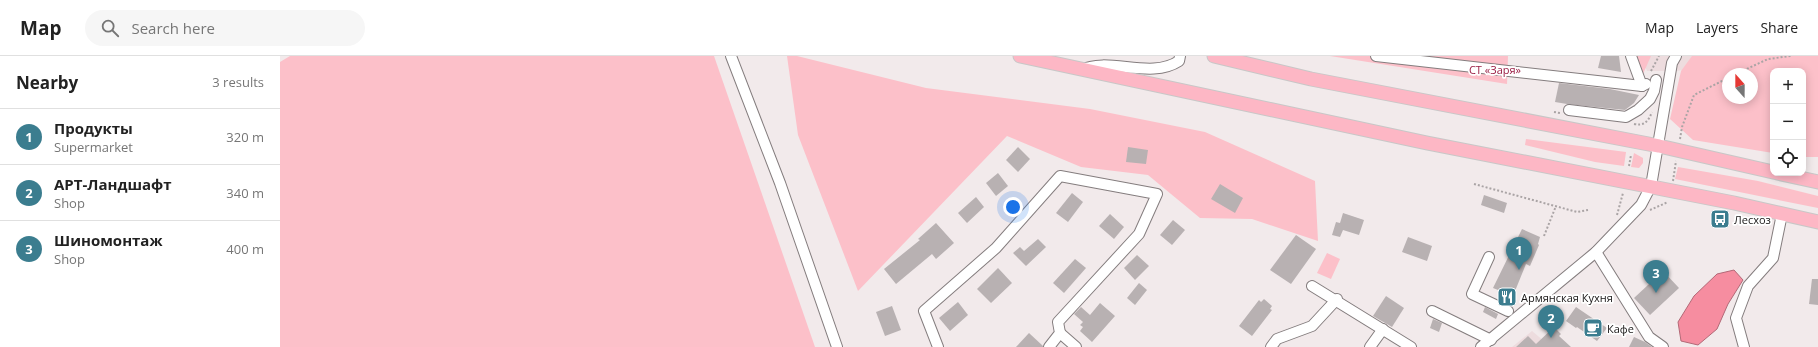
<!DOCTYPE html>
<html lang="en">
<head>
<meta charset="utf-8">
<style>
  :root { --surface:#fff; --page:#f6f6f6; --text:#222; --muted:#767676; --line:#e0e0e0; --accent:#3b7d8f }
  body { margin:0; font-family:"Open Sans",sans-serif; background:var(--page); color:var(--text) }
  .controls { position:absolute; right:12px; top:12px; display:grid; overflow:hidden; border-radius:8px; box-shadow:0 2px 10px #0003 }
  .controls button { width:36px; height:36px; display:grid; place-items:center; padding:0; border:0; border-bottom:1px solid var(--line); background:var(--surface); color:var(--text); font:20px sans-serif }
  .compass { position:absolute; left:1442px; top:12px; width:36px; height:36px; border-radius:50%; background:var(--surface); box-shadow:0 2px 10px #0003; rotate:339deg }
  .you { position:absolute; left:733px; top:151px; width:14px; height:14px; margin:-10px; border:3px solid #fff; border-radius:50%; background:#1a73e8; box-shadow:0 0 0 6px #1a73e833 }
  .badge { display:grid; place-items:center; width:26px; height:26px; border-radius:50%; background:var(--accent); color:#fff; font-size:13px; font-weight:700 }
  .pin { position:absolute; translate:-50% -33px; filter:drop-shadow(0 1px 2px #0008) }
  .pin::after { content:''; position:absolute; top:21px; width:14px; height:12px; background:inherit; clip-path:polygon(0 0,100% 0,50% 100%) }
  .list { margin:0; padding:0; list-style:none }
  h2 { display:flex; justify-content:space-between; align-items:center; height:52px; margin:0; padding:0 16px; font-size:17px }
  h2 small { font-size:13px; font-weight:400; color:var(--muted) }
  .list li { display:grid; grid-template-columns:26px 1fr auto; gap:12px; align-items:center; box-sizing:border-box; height:56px; padding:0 16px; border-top:1px solid var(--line) }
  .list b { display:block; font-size:15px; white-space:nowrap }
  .list p { margin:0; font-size:13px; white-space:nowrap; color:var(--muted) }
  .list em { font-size:13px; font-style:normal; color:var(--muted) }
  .icon { flex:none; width:22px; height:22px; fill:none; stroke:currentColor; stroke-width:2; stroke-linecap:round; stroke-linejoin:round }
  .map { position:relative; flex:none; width:1538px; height:291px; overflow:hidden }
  header { display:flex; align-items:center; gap:24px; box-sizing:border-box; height:56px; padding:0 20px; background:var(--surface); border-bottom:1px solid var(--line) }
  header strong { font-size:19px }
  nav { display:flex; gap:22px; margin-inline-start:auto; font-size:14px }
  .search { width:280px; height:36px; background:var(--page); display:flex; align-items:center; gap:10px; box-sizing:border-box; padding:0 14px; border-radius:22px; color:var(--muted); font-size:15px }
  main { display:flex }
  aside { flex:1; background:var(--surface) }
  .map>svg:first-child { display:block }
</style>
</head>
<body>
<header>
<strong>Map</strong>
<div class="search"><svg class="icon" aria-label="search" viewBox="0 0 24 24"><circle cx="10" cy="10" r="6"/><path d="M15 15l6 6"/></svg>Search here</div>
<nav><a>Map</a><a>Layers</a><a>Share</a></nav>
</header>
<main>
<aside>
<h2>Nearby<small>3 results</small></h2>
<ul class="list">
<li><span class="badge">1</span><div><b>Продукты</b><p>Supermarket</p></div><em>320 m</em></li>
<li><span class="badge">2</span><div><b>АРТ-Ландшафт</b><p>Shop</p></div><em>340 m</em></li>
<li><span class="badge">3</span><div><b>Шиномонтаж</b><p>Shop</p></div><em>400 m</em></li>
</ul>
</aside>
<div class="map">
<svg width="1538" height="291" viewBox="0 0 1538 291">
  <rect width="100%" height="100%" fill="#f2eaeb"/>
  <g fill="#eddcde">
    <polygon points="1361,0 1490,0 1396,15 1367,15"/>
    <polygon points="1252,275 1271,291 1232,291"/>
  </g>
  <g fill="#fcc0c9" fill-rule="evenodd">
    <polygon points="10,0 434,0 535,291 0,291 0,6"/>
    <polygon points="507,0 517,0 646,32 810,53 925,76 1035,125 1038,185 972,163 920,162 868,119 801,111 727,80 578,235 518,79"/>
    <polygon points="1050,0 1228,0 1227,28"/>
    <polygon points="1356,0 1371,0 1363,18"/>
    <path d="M1412 0H1538V101H1523V15H1493V97L1413 84 1390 63 1401 15ZM1448 18H1472V42H1448Z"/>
    <polygon points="1246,83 1346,96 1344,110 1315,106 1245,89"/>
    <polygon points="1354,97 1363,102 1363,107 1359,112 1351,111"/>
    <polygon points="1398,111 1478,125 1538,140 1538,152 1395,123"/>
    <polygon points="1047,197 1060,203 1051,223 1037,217"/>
  </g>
  <polygon fill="#f68da0" stroke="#b36977" points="1454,214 1463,224 1448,248 1437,273 1418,289 1401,285 1398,266 1414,240 1437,218"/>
  <g fill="#b8b1b2">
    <polygon points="1321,0 1339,0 1341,16 1318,12"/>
    <polygon points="1279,27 1330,33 1359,39 1354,47 1345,54 1287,48 1275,46"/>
    <polygon points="738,91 750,103 738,116 726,104"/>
    <polygon points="848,91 868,94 866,108 846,106"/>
    <polygon points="718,117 728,130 716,140 706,127"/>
    <polygon points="940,128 963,142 955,157 931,143"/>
    <polygon points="792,137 803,146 788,166 776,157"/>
    <polygon points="1204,139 1227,147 1224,157 1201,149"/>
    <polygon points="696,141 704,151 687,167 678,157"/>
    <polygon points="1063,157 1084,164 1079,179 1063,174 1060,181 1052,179 1056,166 1060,167"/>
    <polygon points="830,158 844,171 834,183 819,170"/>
    <polygon points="893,164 905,174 892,189 880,179"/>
    <polygon points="656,167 674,187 656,203 652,198 616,228 604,213 640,184 638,183"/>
    <polygon points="1242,173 1260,181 1258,188 1259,189 1250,210 1246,208 1233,240 1213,232"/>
    <polygon points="1016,179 1036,193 1011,228 990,214"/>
    <polygon points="1128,181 1152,190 1147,205 1122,196"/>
    <polygon points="758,183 766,191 746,210 733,197 740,191 744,195"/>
    <polygon points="857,199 869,210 855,224 844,212"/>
    <polygon points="795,203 806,212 784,237 773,227"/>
    <polygon points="718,212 732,227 711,247 697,233"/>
    <polygon points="1383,215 1399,232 1370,259 1354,242"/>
    <polygon points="1532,223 1538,223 1538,249 1529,248"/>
    <polygon points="859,227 867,234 855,249 847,242"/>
    <polygon points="1106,240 1124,252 1112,271 1093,260"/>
    <polygon points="984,243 992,250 990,253 992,254 972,280 959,270 979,244 981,246"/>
    <polygon points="678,246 688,259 670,275 659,262"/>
    <polygon points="820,247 835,260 812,286 800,275 803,271 800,269 803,266 794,258 801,251 810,259"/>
    <polygon points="612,250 621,274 605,280 596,256"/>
    <polygon points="1205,251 1218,258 1216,263 1203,256"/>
    <polygon points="1296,251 1327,272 1317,285 1297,271 1296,272 1286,265"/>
    <polygon points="1153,263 1162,267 1159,276 1150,272"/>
    <polygon points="1274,271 1281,278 1279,280 1291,291 1236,291 1248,280 1256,288"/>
    <polygon points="749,277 763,290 763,291 736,291"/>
    <polygon points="1354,281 1365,286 1372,291 1349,291"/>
  </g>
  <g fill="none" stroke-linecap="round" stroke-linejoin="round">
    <g stroke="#847d7e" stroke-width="12">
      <g id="minor">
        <polyline points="451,0 500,127 557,291"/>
        <polyline points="1096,0 1362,30"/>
        <polyline points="1351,0 1362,30 1366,28"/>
        <path d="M801 14C829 0 870 24 899 5L900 0"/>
        <polyline points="1289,54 1346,61 1358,54 1370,43 1374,35 1376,24"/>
        <polyline points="1316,196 1369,281 1383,291"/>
        <polyline points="1209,201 1192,238 1228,255"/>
        <polyline points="1032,230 1131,291"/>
        <polyline points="1152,255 1211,284"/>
        <polyline points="780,277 796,291"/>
        <polyline points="658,291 644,255 716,192 780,120 877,138 859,178 778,266 780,277 769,291"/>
        <polyline points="991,291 997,283 1032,270 1057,243"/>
        <polyline points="1090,291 1103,273"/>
        <polyline points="1201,291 1316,196 1361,149 1371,130 1392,7 1396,0"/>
        <polyline points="1464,291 1456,262 1468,230 1493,202 1502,158"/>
      </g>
    </g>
    <g stroke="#c8c7c7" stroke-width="15">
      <g id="major">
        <polyline points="740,0 1147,87 1454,147 1538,166"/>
        <polyline points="934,0 1031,23 1379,90 1493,116"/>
        <polyline points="1497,117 1538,126"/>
      </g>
    </g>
    <g stroke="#aaa4a5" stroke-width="2" stroke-dasharray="2 2" stroke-linecap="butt">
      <polyline points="1371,15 1379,0"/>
      <polyline points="1456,18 1488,3 1511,0"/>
      <polyline points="1274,56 1280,57"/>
      <path d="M1354 68C1364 70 1368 66 1372 56"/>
      <polyline points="1400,83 1402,71 1414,39 1448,22"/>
      <polyline points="1349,110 1351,99"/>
      <polyline points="1393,125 1396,105"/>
      <polyline points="1194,128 1297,156 1308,154"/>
      <polyline points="1370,154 1388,146"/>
      <polyline points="1337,159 1343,137"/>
      <polyline points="1264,180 1276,150"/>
    </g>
    <use href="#minor" stroke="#fff" stroke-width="10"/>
    <use href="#major" stroke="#fdb7c5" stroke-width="13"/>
  </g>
  <defs>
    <g id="bus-square" transform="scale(1)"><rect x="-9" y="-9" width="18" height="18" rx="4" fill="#3b7d8f" stroke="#fff"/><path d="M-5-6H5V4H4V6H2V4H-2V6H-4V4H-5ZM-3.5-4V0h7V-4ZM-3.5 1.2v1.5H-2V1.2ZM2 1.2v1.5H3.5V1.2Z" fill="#fff"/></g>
    <g id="restaurant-square" transform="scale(1)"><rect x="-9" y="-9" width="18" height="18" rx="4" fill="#3b7d8f" stroke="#fff"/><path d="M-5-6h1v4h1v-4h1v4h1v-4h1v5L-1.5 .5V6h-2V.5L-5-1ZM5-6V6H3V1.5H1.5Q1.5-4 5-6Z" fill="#fff"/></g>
    <g id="cafe-square" transform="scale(1)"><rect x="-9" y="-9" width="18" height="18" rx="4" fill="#3b7d8f" stroke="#fff"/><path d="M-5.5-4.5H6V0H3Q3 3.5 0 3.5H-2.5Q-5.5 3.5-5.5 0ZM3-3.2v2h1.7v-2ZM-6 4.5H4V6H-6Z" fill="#fff"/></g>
  </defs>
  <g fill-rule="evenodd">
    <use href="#bus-square" x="1440" y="163"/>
    <use href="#restaurant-square" x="1227" y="241"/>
    <use href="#cafe-square" x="1313" y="272"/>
  </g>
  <g text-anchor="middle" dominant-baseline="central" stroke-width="3.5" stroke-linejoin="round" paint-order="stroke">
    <g font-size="11" fill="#9a1f45" stroke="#fff">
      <text x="1215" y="13">СТ «Заря»</text>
    </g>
    <g font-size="11" fill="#181616" stroke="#fff" text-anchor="start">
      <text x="1454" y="163">Лесхоз</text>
      <text x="1241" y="241">Армянская Кухня</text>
      <text x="1327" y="272">Кафе</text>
    </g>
  </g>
</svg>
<div class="controls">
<button>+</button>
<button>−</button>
<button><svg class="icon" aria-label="locate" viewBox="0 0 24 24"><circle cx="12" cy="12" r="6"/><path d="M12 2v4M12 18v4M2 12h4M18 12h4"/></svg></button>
</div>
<svg class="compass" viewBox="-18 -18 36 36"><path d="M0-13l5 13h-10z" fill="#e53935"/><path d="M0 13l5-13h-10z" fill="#767676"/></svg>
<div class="you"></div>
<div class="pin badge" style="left:1239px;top:214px">1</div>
<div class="pin badge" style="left:1271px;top:282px">2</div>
<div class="pin badge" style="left:1376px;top:237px">3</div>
</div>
</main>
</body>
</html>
